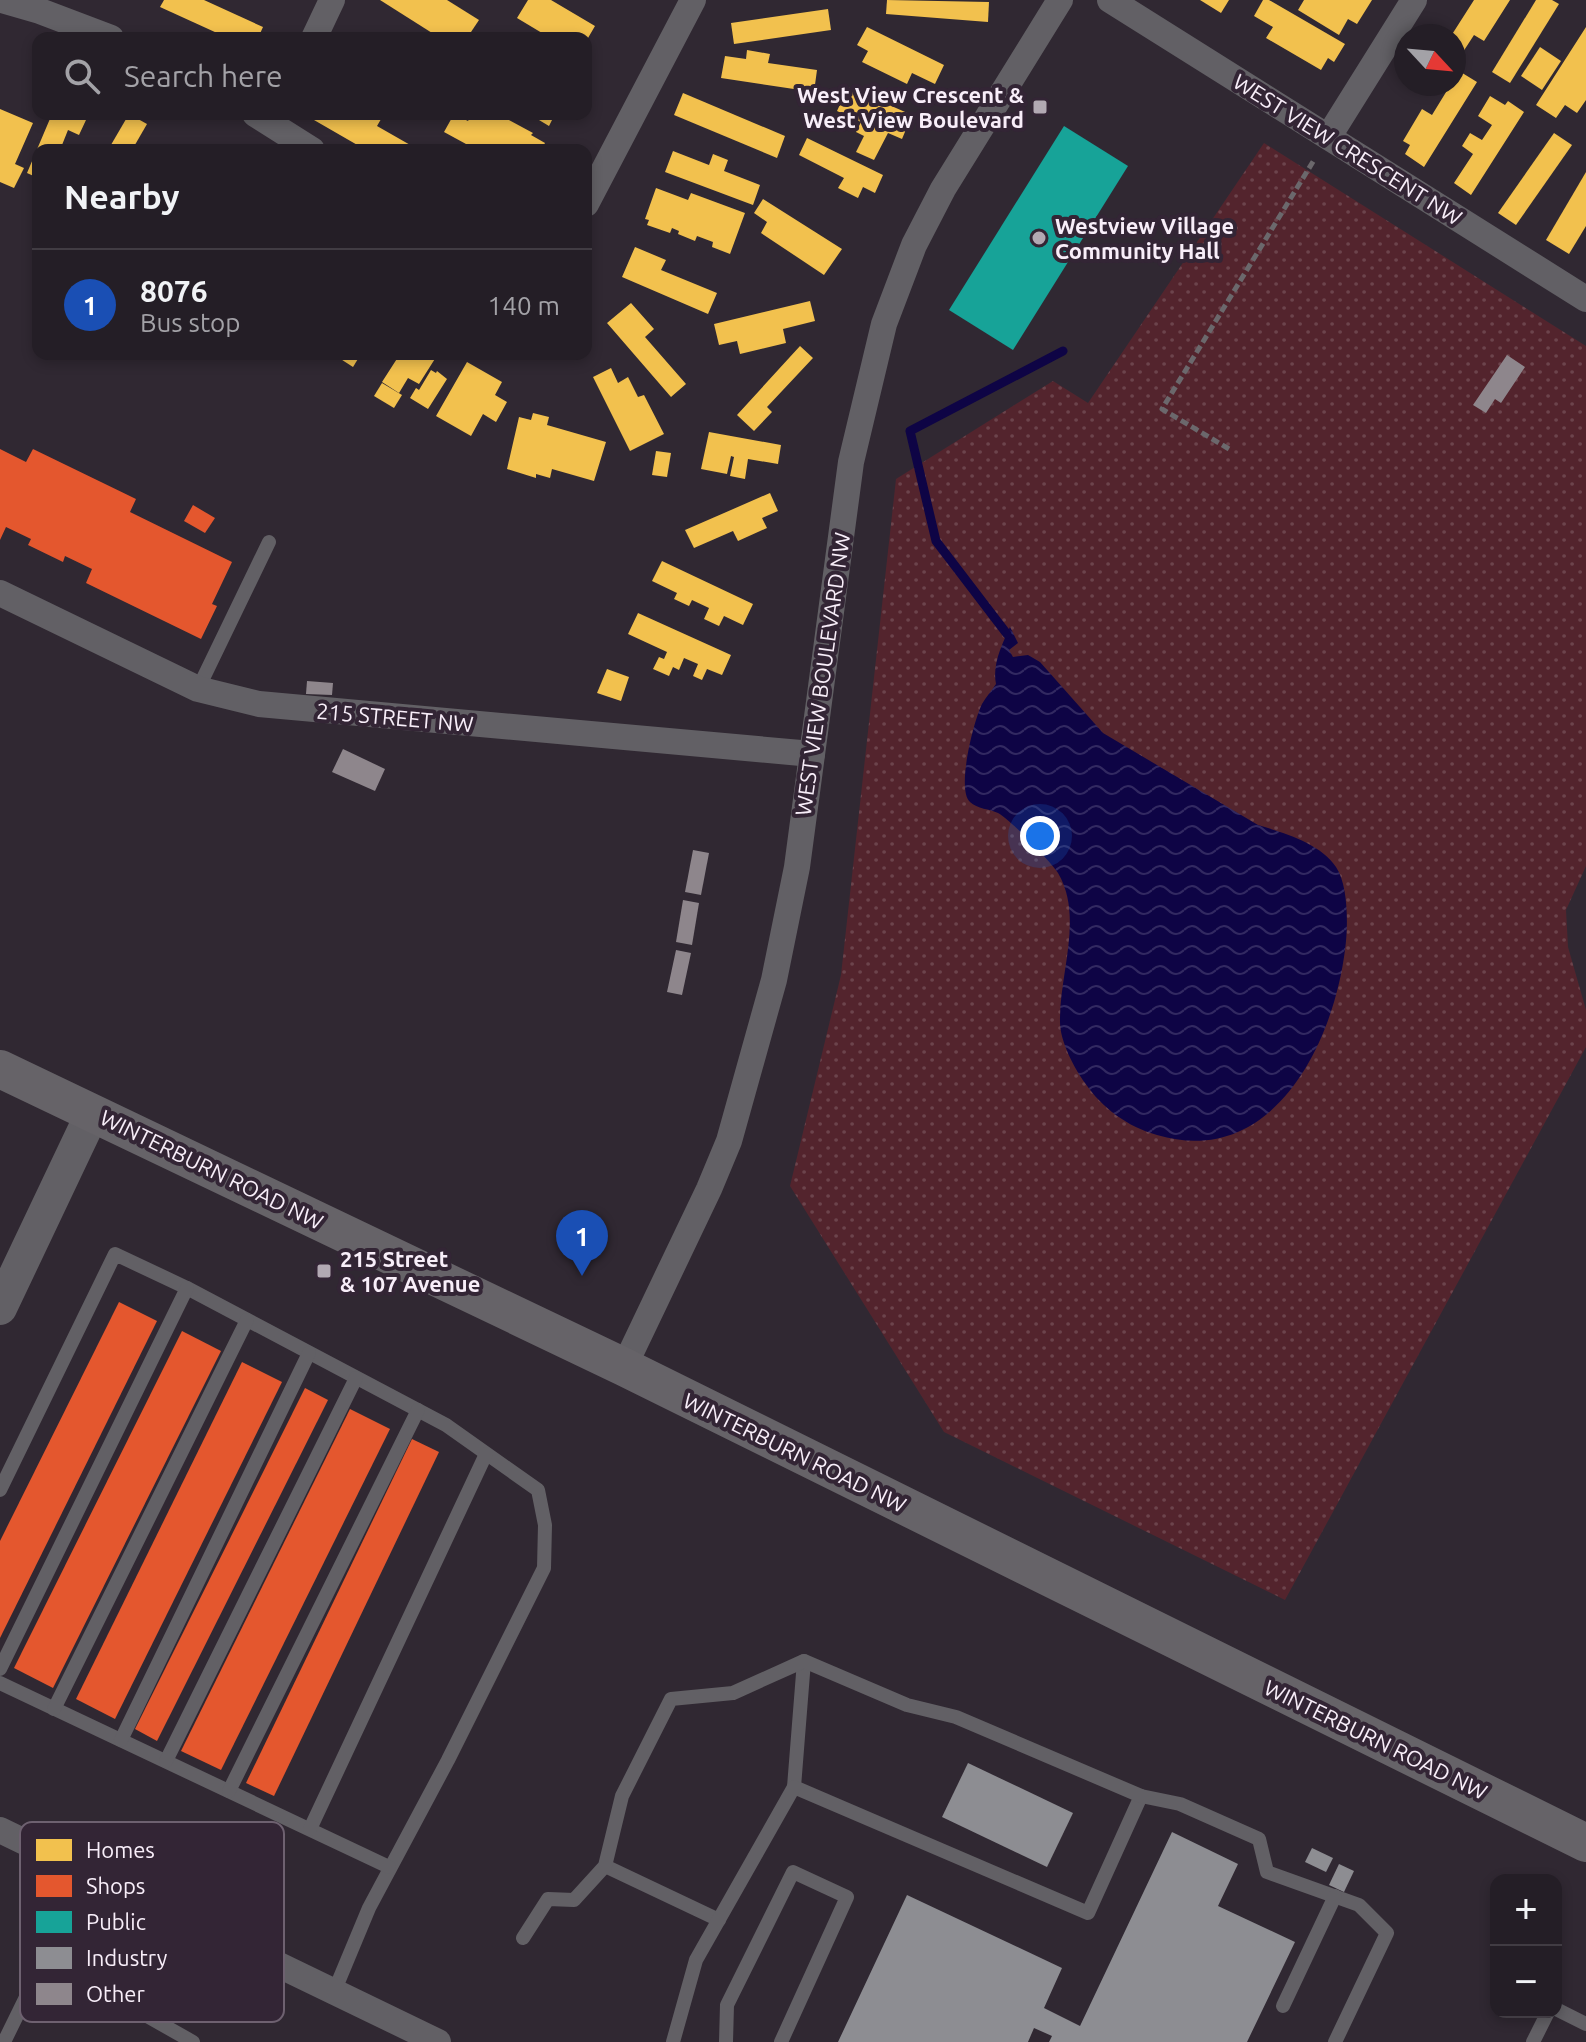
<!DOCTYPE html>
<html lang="en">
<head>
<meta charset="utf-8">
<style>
  :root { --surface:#241e26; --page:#302b32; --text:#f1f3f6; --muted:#a3a2a7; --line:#413c43; --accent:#b2a9b3 }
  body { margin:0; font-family:Ubuntu,sans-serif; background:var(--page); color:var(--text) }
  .controls { position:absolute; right:24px; bottom:24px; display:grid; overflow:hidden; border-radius:16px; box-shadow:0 4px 12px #0003 }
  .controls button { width:72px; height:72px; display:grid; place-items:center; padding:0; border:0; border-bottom:2px solid var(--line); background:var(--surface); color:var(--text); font:40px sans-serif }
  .compass { position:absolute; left:1394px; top:24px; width:72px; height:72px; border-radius:50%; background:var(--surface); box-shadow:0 4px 12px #0003; rotate:116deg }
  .you { position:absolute; left:1040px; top:836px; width:28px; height:28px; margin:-20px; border:6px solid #fff; border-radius:50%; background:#1a73e8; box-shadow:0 0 0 12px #1a73e833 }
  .badge { display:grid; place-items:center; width:52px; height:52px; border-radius:50%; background:var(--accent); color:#fff; font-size:26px; font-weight:700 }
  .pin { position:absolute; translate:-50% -66px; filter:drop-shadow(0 2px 4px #0008) }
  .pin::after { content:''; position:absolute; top:42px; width:28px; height:24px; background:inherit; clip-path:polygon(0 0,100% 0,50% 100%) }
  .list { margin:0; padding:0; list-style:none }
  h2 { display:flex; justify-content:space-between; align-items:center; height:104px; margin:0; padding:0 32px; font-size:34px }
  h2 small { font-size:26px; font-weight:400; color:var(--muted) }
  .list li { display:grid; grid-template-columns:52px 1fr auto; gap:24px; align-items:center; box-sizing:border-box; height:112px; padding:0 32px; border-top:2px solid var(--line) }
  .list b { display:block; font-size:30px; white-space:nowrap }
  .list p { margin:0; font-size:26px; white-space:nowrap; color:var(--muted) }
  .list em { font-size:26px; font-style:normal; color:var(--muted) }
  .icon { flex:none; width:44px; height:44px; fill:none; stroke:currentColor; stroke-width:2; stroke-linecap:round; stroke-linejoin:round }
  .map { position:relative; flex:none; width:1586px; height:2042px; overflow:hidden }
  .search { position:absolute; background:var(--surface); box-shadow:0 4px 12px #0003; left:32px; top:32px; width:560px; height:88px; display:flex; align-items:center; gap:20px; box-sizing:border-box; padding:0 28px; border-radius:16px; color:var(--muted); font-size:30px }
  .panel { position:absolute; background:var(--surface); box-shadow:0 4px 12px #0003; left:32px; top:144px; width:560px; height:216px; border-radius:16px }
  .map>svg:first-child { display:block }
</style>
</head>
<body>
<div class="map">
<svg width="1586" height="2042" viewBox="0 0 1586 2042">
  <defs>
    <pattern id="park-dots" width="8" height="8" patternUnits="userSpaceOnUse" patternTransform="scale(2)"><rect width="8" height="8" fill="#53242d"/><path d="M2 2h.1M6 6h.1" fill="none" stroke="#6c444c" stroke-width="1.8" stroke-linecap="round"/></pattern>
    <pattern id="water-waves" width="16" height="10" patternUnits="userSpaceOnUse" patternTransform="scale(2)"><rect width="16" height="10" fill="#0e0445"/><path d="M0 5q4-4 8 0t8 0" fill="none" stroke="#322961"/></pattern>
  </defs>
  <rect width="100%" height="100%" fill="#302832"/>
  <polygon fill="url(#park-dots)" points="1264,143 1586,346 1586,866 1566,910 1568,947 1586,1010 1586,1047 1285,1600 944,1432 790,1186 841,975 896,479 1053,381 1088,403"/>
  <path fill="url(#water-waves)" d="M1010 627 1018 643 1009 650 1013 657 1028 655 1040 662 1103 733 1258 825C1284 833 1320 843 1336 867 1349 886 1348 929 1345 950 1333 1045 1272 1169 1157 1135 1128 1127 1102 1108 1085 1083 1074 1068 1060 1041 1060 1022 1059 974 1084 917 1058 873 1050 861 1011 820 998 813 990 809 977 809 970 802 956 789 974 720 982 704 986 697 992 690 996 684 992 665 1002 644 1010 627Z"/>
  <g fill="#f2c14e">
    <polygon points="164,0 204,0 263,27 258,38 228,38 160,7"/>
    <polygon points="380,0 447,0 479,20 467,38 440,38"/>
    <polygon points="528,0 551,0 595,26 588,38 539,38 542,33 517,18"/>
    <polygon points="887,0 989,2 988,22 886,14"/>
    <polygon points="1200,0 1229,0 1221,13"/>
    <polygon points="1263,0 1269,0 1345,44 1334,62 1328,58 1321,70 1266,38 1273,27 1254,16"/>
    <polygon points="1304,0 1372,0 1357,24 1348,19 1339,35 1298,10"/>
    <polygon points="1474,0 1510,0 1484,41 1474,35 1461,55 1454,50 1454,36 1451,36"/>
    <polygon points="1536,0 1552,0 1559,4 1510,83 1492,72"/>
    <polygon points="828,9 831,30 734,44 731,23"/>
    <polygon points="867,27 944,65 935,84 912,73 907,84 862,62 868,51 857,45"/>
    <polygon points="1586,27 1586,100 1577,113 1565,105 1556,118 1536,105"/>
    <polygon points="1540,47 1561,61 1542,90 1521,76"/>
    <polygon points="747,50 770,54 768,63 817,70 814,92 721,78 725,56 746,59"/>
    <polygon points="1459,71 1477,82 1424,167 1405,154 1410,145 1403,141 1422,109 1432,115 1451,84 1454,84"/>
    <polygon points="848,87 912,115 902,139 888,133 874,160 856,152 864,136 856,132 861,122 837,111"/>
    <polygon points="683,93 785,136 777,158 674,115"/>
    <polygon points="1490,96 1505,105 1508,101 1524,112 1471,195 1454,183 1473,154 1462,146 1470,133 1482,140 1492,125 1478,116"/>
    <polygon points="0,109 33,123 15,164 24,168 14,188 0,182"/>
    <polygon points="52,114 72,114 86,120 79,135 68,130 60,150 38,150 38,178 27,173"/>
    <polygon points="129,114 147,124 132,150 108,150"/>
    <polygon points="317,114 355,114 364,119 366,114 384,114 377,126 419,150 366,150 314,120"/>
    <polygon points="454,114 468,121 472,114 498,114 533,133 531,135 545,143 541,150 477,150 444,132"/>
    <polygon points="529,114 561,114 558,119 554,116 549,126"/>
    <polygon points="1554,133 1572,145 1516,225 1498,213"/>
    <polygon points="807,138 883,175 875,193 863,187 858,198 838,188 844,178 799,155"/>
    <polygon points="673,151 709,165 713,154 728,160 724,171 760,185 753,205 665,172"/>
    <polygon points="1586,172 1586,226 1569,254 1546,240"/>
    <polygon points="656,188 688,200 691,193 745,213 730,254 712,247 713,242 697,236 695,241 678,234 679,231 672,228 670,233 647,225 649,220 645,219"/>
    <polygon points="763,199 842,249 824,275 761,233 767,222 754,213"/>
    <polygon points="635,247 666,260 661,270 717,293 708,314 622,277"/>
    <polygon points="810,301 815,321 783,329 786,343 740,354 737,341 719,345 714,324"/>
    <polygon points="631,303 654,329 645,337 686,384 671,397 607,323"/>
    <polygon points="800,346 813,358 767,407 772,412 754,431 737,415"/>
    <polygon points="337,354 361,354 353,367 336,356"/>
    <polygon points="400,354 438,354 419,384 408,378 399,393 382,382"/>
    <polygon points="467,362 502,382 495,395 507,402 496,422 483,414 471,436 436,416"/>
    <polygon points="611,368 618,383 628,377 638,397 644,395 664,434 630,451 593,377"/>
    <polygon points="431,370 436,373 437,371 447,379 428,409 410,398 416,388 419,390"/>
    <polygon points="382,383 402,395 394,408 374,396"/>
    <polygon points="533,413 549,417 547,425 606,442 594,481 552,469 550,478 536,474 536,478 507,469 519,417 531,420"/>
    <polygon points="709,432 781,445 778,464 748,459 745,479 730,476 734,457 731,456 727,474 701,469"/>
    <polygon points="656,451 671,453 667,477 652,475"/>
    <polygon points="770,493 778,511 762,518 767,528 738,541 733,531 694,548 685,530"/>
    <polygon points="662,561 753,604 743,625 724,616 719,626 704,619 709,608 692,600 689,606 674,599 677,593 652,581"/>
    <polygon points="638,613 731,655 722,675 707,669 702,680 693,676 698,664 684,658 679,670 673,667 669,676 653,669 659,657 664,659 667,652 628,634"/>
    <polygon points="607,669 629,677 621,701 597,693"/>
  </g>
  <g fill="#e4572e">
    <polygon points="0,449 26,462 33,449 136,499 130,512 232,562 212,604 217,606 201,639 86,583 92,569 65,556 63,562 28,545 31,539 6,527 0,540"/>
    <polygon points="193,505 215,518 205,533 184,521"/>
    <polygon points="119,1302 157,1321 0,1638 0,1541"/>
    <polygon points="182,1331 221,1351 53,1688 14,1668"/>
    <polygon points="242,1362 282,1382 115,1719 76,1699"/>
    <polygon points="305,1388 328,1400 157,1741 135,1729"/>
    <polygon points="350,1409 390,1429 221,1770 181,1751"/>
    <polygon points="412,1439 439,1452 274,1796 246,1783"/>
  </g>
  <polygon fill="#17a398" points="1064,126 1128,166 1013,350 949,310"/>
  <g fill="#8d8d92">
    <polygon points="968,1763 1073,1813 1047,1867 942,1817"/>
    <polygon points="1172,1832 1238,1864 1218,1906 1295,1942 1247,2042 1049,2042 1052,2036 1034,2028 1028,2042 838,2042 907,1895 1062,1968 1044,2008 1080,2026"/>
    <polygon points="1312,1848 1333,1858 1326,1872 1305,1862"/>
    <polygon points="1339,1864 1354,1871 1344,1892 1329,1885"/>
  </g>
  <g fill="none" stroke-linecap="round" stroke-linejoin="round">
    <polyline stroke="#0e0445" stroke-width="9" points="1007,634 936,541 910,431 1063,351"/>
  </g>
  <g fill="#8e868c">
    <polygon points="1507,355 1525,367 1501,403 1495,399 1486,413 1473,405"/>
    <polygon points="307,681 333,683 332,695 306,694"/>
    <polygon points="343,749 385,769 375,791 332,772"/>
    <polygon points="693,850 709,853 701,895 685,892"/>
    <polygon points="683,900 699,903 692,945 676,942"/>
    <polygon points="676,950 691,953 682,995 667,992"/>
  </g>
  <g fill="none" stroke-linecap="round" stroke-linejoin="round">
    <polyline stroke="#6b686c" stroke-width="5" stroke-dasharray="8 4" stroke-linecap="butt" points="1229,449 1162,409 1314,160"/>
    <g stroke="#626065" stroke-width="14">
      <polyline points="198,689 269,542"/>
      <polyline points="0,1490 115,1254 187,1288 446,1425 538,1490 545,1525 544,1568 448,1760 369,1908 334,1992"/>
      <polyline points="804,1661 794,1787 1088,1913 1141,1796"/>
      <polyline points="0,1669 187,1288"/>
      <polyline points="0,1683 389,1867"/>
      <polyline points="54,1709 247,1320"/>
      <polyline points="121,1740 309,1353"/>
      <polyline points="166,1761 356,1378"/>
      <polyline points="229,1791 418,1410"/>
      <polyline points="310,1829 486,1454"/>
      <polyline points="605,1866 719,1920"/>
      <polyline points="523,1938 548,1899 574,1900 605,1866 622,1796 671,1699 733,1693 804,1661 907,1705 956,1717 1141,1796 1180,1804 1259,1839 1267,1872 1359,1905 1387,1933 1335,2042"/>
      <polyline points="117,1999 159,1907"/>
      <polyline points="1283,2006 1335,1896"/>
      <polyline points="1556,2009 1586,2024"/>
      <polyline points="4,2042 27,1995 117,1999 193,2042"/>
      <polyline points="673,2042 696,1960 794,1787"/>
      <polyline points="726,2042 727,2005 793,1872 847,1897 781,2042"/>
      <polyline points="1533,2042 1548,2012"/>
    </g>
    <g stroke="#626065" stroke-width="26">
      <polyline points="2,0 40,11 111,38"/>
      <polyline points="1110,0 1586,299"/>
      <polyline points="314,38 332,0"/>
      <polyline points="255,114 312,150"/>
      <polyline points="1329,136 1414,0"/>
      <polyline points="586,204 693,0"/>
      <polyline points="0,593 198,689 259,704 812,754"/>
      <polyline points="624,1367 709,1189 729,1141 774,980 797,867 851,462 884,324 914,245 943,189 1060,0"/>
      <polyline points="0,1830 438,2042"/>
    </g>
    <polyline stroke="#626065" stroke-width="34" points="0,1308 93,1112"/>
    <polyline stroke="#666368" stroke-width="38" points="0,1069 624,1367 1586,1843"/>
  </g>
  <g fill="#b2a9b3" stroke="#332535" stroke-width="3">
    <rect x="1032" y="99" width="16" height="16" rx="4"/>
    <circle cx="1039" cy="238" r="8"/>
    <rect x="316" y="1263" width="16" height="16" rx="4"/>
  </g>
  <g text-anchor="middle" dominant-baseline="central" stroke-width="8" stroke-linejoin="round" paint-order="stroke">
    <g font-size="22" font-weight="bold" fill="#f8eef9" stroke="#332535" text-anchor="start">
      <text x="1024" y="94" text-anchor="end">West View Crescent &amp;<tspan x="1024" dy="25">West View Boulevard</tspan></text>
      <text x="1055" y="225">Westview Village<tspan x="1055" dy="25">Community Hall</tspan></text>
      <text x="340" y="1258">215 Street<tspan x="340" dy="25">&amp; 107 Avenue</tspan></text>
    </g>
    <g font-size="22" fill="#f8eef9" stroke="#332535">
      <text transform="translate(1348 149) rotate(32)">WEST VIEW CRESCENT NW</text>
      <text transform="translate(822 674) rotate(-82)">WEST VIEW BOULEVARD NW</text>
      <text transform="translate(395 717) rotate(5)">215 STREET NW</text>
      <text transform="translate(212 1169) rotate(26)">WINTERBURN ROAD NW</text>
      <text transform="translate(795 1452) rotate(26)">WINTERBURN ROAD NW</text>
      <text transform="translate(1376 1739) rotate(26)">WINTERBURN ROAD NW</text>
    </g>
  </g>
  <rect x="20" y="1822" width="264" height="200" rx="12" fill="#332535" stroke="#6e6170" stroke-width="2"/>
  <rect x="36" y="1839" width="36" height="22" fill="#f2c14e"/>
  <rect x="36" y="1875" width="36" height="22" fill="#e4572e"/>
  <rect x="36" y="1911" width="36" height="22" fill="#17a398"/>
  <rect x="36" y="1947" width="36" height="22" fill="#8d8d92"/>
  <rect x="36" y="1983" width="36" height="22" fill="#8e868c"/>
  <g font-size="22" fill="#f8eef9">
    <text x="86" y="1858">Homes</text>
    <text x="86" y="1894">Shops</text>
    <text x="86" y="1930">Public</text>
    <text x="86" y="1966">Industry</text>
    <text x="86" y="2002">Other</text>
  </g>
</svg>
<div class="controls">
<button>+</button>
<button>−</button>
</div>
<svg class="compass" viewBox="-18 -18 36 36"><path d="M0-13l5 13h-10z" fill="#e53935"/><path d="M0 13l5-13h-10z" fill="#a3a2a7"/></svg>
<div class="you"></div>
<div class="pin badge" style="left:582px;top:1276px;background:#1a4fb4">1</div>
<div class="search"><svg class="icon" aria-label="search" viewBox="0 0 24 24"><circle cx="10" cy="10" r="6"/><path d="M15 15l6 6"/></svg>Search here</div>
<section class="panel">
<h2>Nearby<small></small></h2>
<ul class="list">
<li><span class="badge" style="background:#1a4fb4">1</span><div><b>8076</b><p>Bus stop</p></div><em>140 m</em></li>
</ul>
</section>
</div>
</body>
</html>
